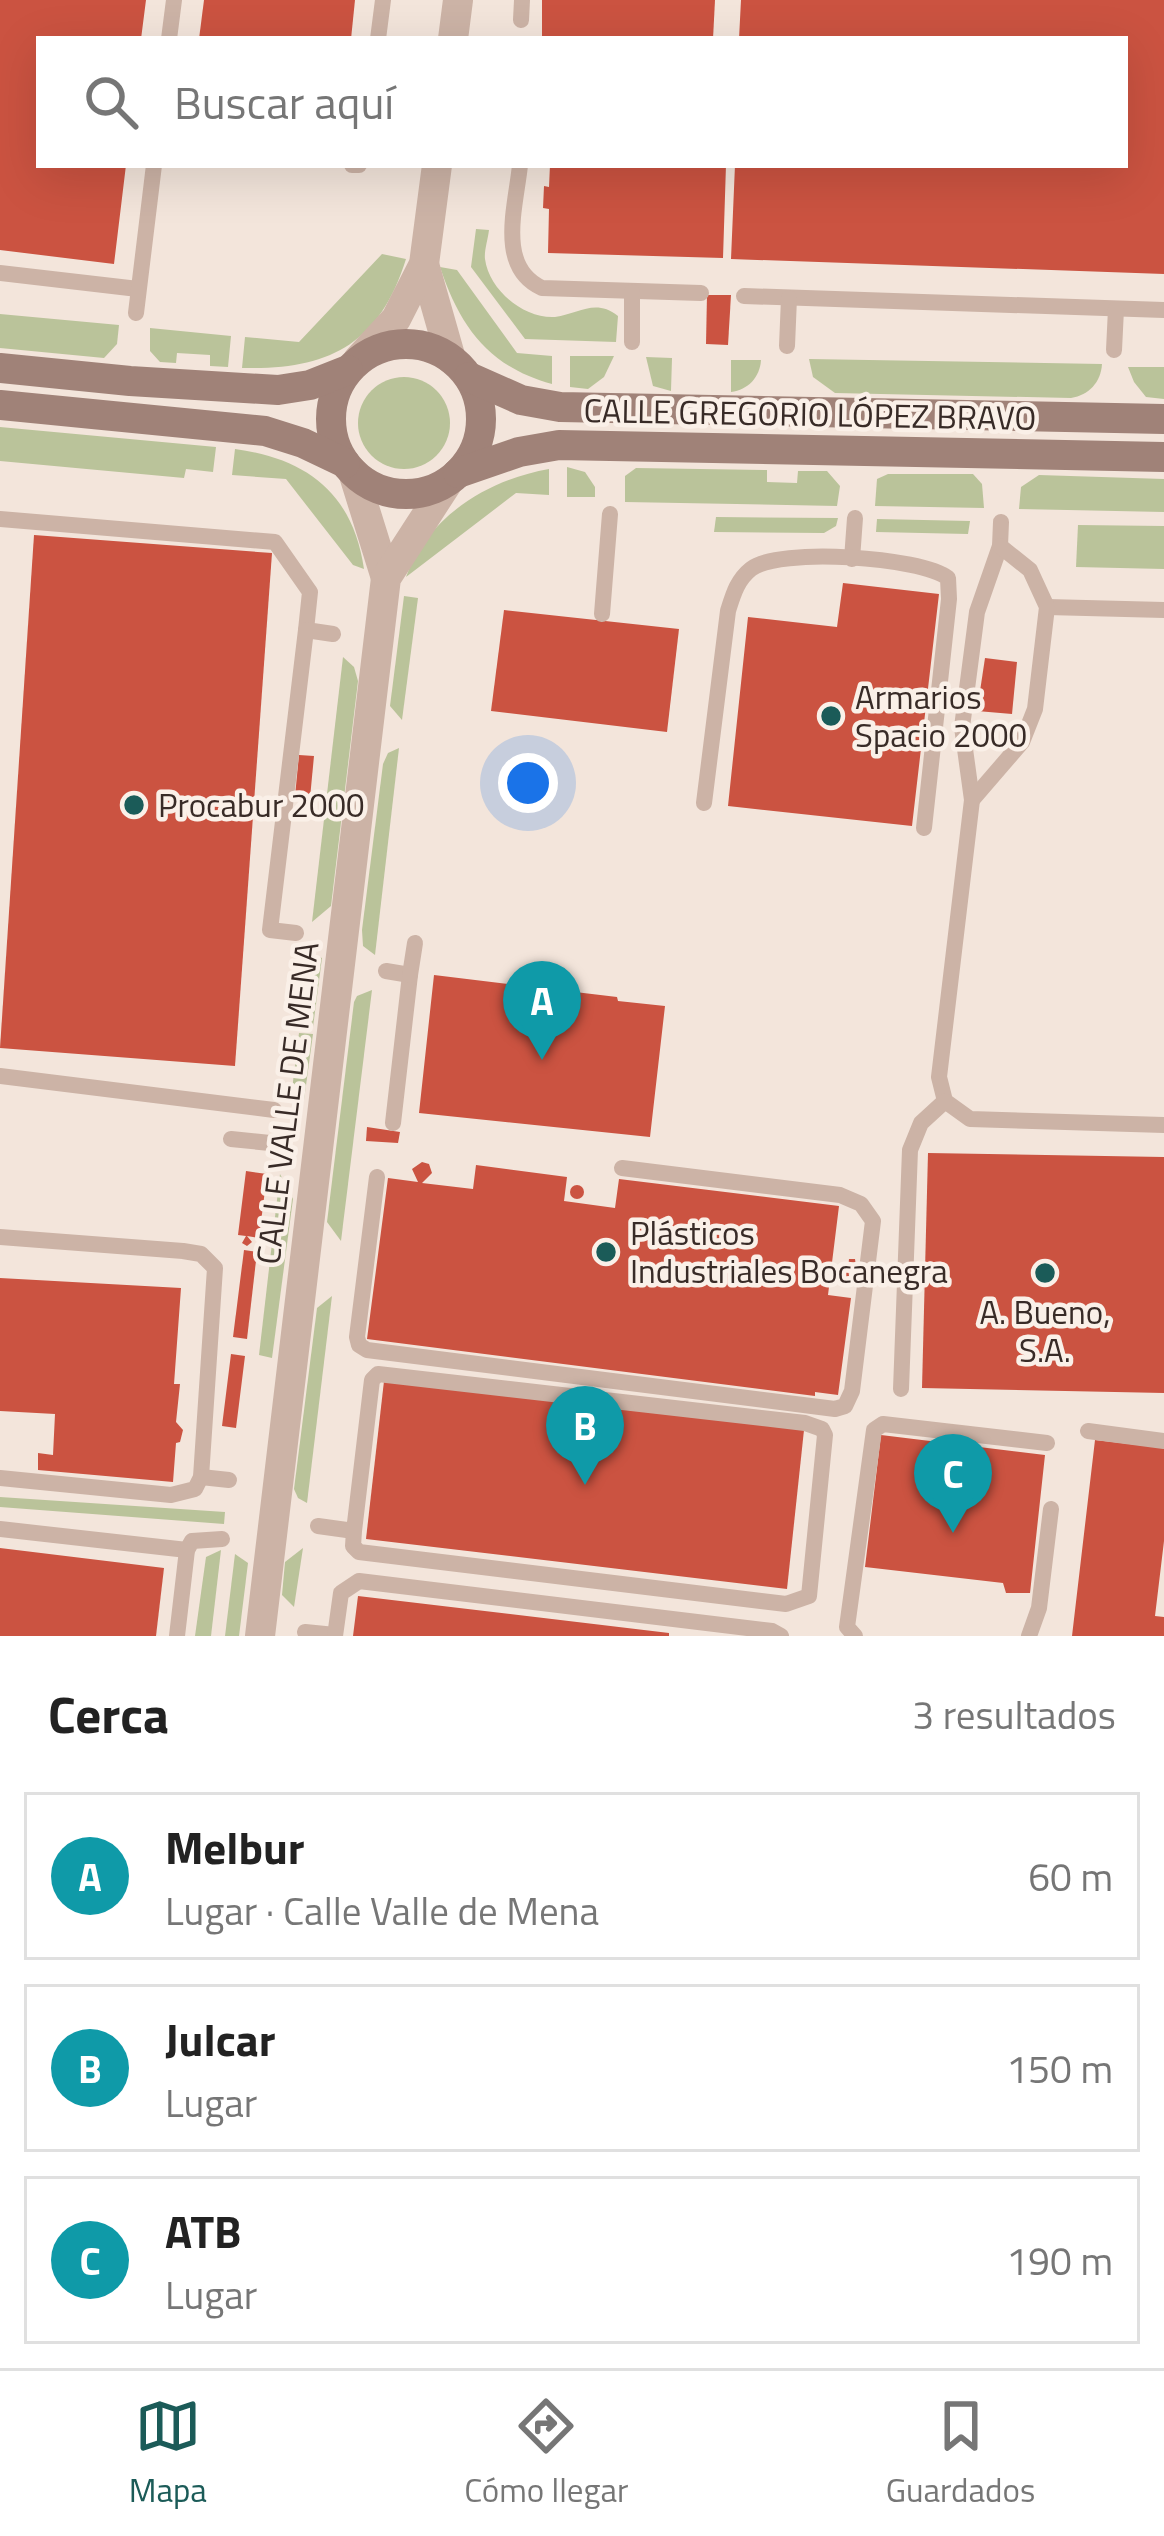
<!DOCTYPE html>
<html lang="es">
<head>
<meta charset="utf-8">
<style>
  :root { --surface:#fff; --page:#f2f2f2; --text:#222; --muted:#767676; --line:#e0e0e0; --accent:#1b5b58 }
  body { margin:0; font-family:"Titillium Web",sans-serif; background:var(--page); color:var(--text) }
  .you { position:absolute; left:528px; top:783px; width:42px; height:42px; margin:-30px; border:9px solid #fff; border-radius:50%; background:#1a73e8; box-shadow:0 0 0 18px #1a73e833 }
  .badge { display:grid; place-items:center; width:78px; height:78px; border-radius:50%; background:var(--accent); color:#fff; font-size:39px; font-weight:700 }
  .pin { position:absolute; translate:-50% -99px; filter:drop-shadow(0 3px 6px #0008) }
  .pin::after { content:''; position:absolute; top:63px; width:42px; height:36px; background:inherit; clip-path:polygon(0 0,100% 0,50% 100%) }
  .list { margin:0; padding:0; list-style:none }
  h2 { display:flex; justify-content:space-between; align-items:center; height:156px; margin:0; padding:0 48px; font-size:51px }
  h2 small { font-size:39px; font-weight:400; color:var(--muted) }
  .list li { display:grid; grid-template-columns:78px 1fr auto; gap:36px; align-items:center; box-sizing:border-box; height:168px; margin:0 24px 24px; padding:0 24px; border:3px solid var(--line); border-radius:0px }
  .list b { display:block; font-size:45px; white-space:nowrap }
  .list p { margin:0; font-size:39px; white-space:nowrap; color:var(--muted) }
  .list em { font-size:39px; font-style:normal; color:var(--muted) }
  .icon { flex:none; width:66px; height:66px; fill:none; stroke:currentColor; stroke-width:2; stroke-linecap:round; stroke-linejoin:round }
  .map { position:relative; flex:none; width:1164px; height:1636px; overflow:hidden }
  .search { position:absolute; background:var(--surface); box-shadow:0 12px 48px #0002; left:36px; right:36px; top:36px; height:132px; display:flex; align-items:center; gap:30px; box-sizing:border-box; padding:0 42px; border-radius:0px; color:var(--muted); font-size:45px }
  .sheet { height:732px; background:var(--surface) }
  nav { display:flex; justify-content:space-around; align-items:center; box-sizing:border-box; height:168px; border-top:3px solid var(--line); background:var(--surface); font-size:33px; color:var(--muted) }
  nav a { display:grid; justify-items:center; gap:6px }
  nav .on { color:var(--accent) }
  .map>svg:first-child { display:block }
</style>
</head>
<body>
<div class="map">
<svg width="1164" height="1636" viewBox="0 0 1164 1636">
  <rect width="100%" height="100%" fill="#f3e5db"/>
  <g fill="#bac39a">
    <path d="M476 229 489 230C488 239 484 251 485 259 489 290 524 319 555 317 579 314 595 298 618 316L616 342 525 339 471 267Z"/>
    <path d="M382 254 406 259C379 346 327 370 242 368L245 337 299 342Z"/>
    <path d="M440 267 457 270 517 353 552 356V384C489 367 460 327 440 267Z"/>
    <polygon points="0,314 119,325 117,344 104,358 0,348"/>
    <polygon points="150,328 231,336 228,367 210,366 210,355 177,353 176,363 160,362 150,351"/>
    <polygon points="570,356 614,356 604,377 588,389 570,387"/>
    <polygon points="646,357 672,358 671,391 653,386"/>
    <path d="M809 359 1102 364C1101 382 1089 395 1071 398L835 393 813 377Z"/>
    <path d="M731 360H761C760 377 748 390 731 392Z"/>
    <polygon points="1128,367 1164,367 1164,399 1146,397 1134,382"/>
    <circle cx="404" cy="423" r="46"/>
    <polygon points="0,427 216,447 213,472 186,469 184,478 0,461"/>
    <path d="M235 449C308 459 353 494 364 569L353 565 286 479 232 475Z"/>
    <polygon points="567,467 585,472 595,487 595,497 567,497"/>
    <polygon points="636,468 767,470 767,482 797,483 798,471 827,471 840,486 837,506 625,502 625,476"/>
    <path d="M549 469V495L516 493 406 577C428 516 488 480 549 469Z"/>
    <polygon points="888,474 973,474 982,484 984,508 875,506 877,479"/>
    <polygon points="1039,475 1164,479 1164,512 1019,509 1021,487"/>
    <polygon points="716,517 838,518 836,526 824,533 714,532"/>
    <polygon points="877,519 970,521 968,534 876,532"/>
    <polygon points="1078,525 1164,526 1164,569 1076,567"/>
    <polygon points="404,596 418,598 402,720 390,706"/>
    <polygon points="343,657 354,667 358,681 331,906 312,922"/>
    <polygon points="399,748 375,955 363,946 362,930 383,764 388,753"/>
    <polygon points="309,952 322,958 313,1027 300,1025"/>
    <polygon points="372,990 341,1241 327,1222 354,1002 357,996"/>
    <polygon points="299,1033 313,1034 304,1100 291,1098"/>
    <polygon points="280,1174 293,1199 272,1358 259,1355"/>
    <polygon points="332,1296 307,1503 298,1498 294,1489 317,1308"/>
    <polygon points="0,1497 225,1512 224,1524 0,1507"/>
    <polygon points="303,1548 294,1607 282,1595 285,1562"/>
    <polygon points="221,1550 211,1636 195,1636 206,1557"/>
    <polygon points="235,1554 248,1563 239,1636 225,1636"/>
  </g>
  <g fill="#cb5341">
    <polygon points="0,0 146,0 141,39 39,39 39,165 126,165 114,264 0,250"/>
    <polygon points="204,0 355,0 351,39 199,39"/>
    <polygon points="542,0 715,0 713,39 542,39"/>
    <polygon points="741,0 1164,0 1164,274 731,259 735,165 1125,165 1125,39 739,39"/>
    <polygon points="550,165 726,165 723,258 548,253 549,209 543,208 544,186 549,187"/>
    <polygon points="707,295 731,295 728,345 706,344"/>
    <polygon points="34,535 272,553 235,1066 0,1048"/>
    <polygon points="843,583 939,594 912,826 728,806 748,617 837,627"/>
    <polygon points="504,610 679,629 667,732 491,711"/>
    <polygon points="985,658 1017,662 1012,714 977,711"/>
    <polygon points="299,755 314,756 310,798 295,796"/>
    <polygon points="434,975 617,997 618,1001 665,1006 650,1137 419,1113"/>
    <polygon points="367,1127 400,1132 398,1143 366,1141"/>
    <polygon points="928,1153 1164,1157 1164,1393 922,1388"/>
    <polygon points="422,1162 429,1164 432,1173 422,1183 473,1189 476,1165 567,1177 564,1201 615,1208 619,1179 839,1206 828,1295 851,1298 838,1395 815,1392 815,1396 367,1339 388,1178 418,1182 412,1169"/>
    <polygon points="246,1171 267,1174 259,1238 247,1236 252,1242 247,1246 242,1243 246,1236 238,1235"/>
    <circle cx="577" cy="1192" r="7"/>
    <polygon points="244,1250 257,1252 247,1339 233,1337"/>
    <polygon points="849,1259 855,1259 856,1266 848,1268 849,1276 843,1279 839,1272 848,1268"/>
    <polygon points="0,1278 181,1288 174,1384 180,1384 176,1422 183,1430 180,1442 176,1443 173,1482 38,1470 38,1453 53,1455 55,1414 0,1411"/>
    <polygon points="231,1354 245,1356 236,1428 222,1426"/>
    <polygon points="384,1381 804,1430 787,1589 366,1539"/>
    <polygon points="881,1435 1045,1455 1030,1593 1006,1593 1003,1583 865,1567"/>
    <polygon points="1095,1440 1164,1448 1164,1541 1155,1616 1164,1617 1164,1636 1072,1636"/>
    <polygon points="0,1548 164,1568 156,1636 0,1636"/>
    <polygon points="358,1596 669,1633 669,1636 353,1636"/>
  </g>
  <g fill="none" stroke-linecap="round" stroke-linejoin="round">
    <g stroke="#ccb3a6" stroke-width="16">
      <polyline points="521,20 522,0"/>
      <polyline points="169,39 174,0"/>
      <polyline points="378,39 383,0"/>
      <polyline points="352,165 359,165"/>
      <path d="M520 165C516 206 496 267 542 288L701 293"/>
      <polyline points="0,273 138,289"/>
      <polyline points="744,296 1164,310"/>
      <polyline points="136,313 154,165"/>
      <polyline points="632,342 632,292"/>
      <polyline points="787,346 789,298"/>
      <polyline points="1114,350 1116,309"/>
      <polyline points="0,519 275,542 310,592 306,630"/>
      <polyline points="1001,522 1000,546 977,612 962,727 972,800 939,1077 945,1101 970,1119 1164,1125"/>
      <polyline points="852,559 855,518"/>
      <polyline points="1047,607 1164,610"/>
      <polyline points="602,614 610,514"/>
      <polyline points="972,800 1022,742 1035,709 1047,607 1030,570 1000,546"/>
      <path d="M704 803 728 611C733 595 737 580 751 569 778 547 921 557 948 578L949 599 924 828"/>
      <polyline points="296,933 270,930 306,630 333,634"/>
      <polyline points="386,971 410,975 393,1123"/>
      <polyline points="410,975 415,943"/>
      <polyline points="0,1076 274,1110"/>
      <polyline points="231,1139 270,1143"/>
      <polyline points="377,1177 357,1337 359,1345 367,1350 835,1409 845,1406 852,1391 873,1221 861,1204 840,1195 622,1168"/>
      <polyline points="0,1237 183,1251 201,1254 215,1268 201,1477 195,1489 171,1495 0,1478"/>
      <polyline points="901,1389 910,1150 921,1123 945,1101"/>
      <polyline points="1088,1431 1164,1441"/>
      <polyline points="201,1477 229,1480"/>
      <polyline points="318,1526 354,1531 353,1546 359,1552 786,1604 809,1596 825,1435 822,1429 805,1423 378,1374 372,1380 354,1531"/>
      <polyline points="0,1529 187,1550"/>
      <polyline points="305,1632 335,1635"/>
      <polyline points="177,1636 187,1550 192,1541 222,1539"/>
      <polyline points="335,1636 341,1593 359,1581 772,1631 781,1636"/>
      <polyline points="855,1636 847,1627 874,1430 883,1424 1047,1443"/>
      <polyline points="1029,1636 1039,1608 1051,1509"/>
    </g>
    <g stroke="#ccb3a6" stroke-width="30">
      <polyline points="453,39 458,0"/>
      <polyline points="424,264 451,359"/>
      <polyline points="358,360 396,319 424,264 437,165"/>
      <polyline points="353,472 386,578"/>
      <polyline points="260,1636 386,578 448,482"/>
    </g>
    <g stroke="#a08278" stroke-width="30">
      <circle cx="406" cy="419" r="75"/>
      <polyline points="0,368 130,381 278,390 310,385 348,370"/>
      <polyline points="469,377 521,400 560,407 1164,419"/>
      <polyline points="0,405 265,431 303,443 345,463"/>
      <polyline points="458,473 519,452 559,445 1164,457"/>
    </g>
  </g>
  <g fill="#1b5b58" stroke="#faf0e8" stroke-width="4.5">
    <circle cx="831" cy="716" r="12"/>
    <circle cx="134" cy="805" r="12"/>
    <circle cx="606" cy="1252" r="12"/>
    <circle cx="1045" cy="1273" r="12"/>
  </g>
  <g text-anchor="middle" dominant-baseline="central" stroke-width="9" stroke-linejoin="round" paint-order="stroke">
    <g font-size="33" fill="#382b27" stroke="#faf0e8">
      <text transform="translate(810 414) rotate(1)">CALLE GREGORIO LÓPEZ BRAVO</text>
      <text transform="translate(287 1103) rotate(-83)">CALLE VALLE DE MENA</text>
    </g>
    <g font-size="33" fill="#382b27" stroke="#faf0e8" text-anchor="start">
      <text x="855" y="697">Armarios<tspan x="855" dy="38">Spacio 2000</tspan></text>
      <text x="158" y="805">Procabur 2000</text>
      <text x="630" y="1233">Plásticos<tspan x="630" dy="38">Industriales Bocanegra</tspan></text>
      <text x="1045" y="1312" text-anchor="middle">A. Bueno,<tspan x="1045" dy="38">S.A.</tspan></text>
    </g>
  </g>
</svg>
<div class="you"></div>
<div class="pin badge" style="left:542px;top:1060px;background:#0f9aa8">A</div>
<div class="pin badge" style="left:585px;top:1485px;background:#0f9aa8">B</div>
<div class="pin badge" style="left:953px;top:1533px;background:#0f9aa8">C</div>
<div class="search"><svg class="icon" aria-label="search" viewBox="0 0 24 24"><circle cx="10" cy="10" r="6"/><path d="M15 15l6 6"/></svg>Buscar aquí</div>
</div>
<section class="sheet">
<h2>Cerca<small>3 resultados</small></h2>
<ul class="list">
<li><span class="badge" style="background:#0f9aa8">A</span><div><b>Melbur</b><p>Lugar · Calle Valle de Mena</p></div><em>60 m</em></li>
<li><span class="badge" style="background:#0f9aa8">B</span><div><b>Julcar</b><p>Lugar</p></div><em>150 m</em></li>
<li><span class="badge" style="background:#0f9aa8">C</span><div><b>ATB</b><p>Lugar</p></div><em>190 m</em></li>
</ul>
</section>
<nav>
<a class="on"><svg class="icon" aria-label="map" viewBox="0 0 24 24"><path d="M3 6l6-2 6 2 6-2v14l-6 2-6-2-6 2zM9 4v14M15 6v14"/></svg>Mapa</a>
<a><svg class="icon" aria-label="directions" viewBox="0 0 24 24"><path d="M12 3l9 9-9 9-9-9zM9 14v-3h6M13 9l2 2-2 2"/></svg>Cómo llegar</a>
<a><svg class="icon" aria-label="saved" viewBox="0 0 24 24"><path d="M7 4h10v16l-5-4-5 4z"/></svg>Guardados</a>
</nav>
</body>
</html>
